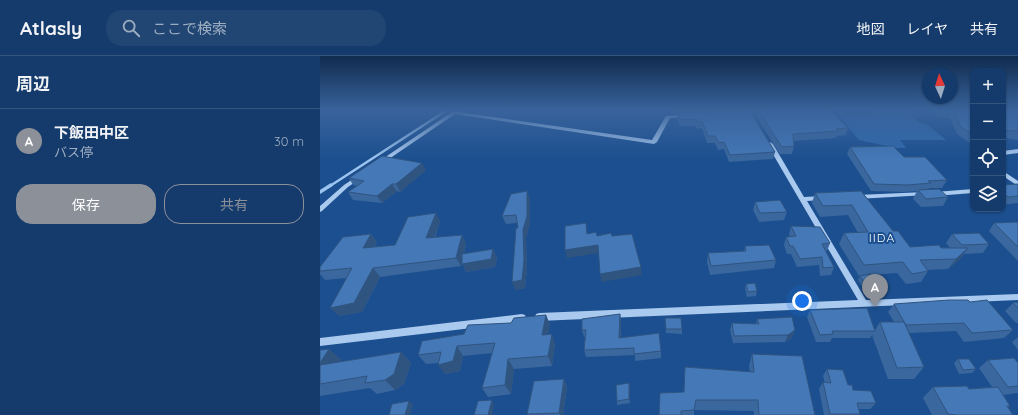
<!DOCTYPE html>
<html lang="ja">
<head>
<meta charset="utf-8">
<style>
  :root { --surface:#143b6b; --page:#214673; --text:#f1f3f6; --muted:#9dadc1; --line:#33557e; --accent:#8c9099 }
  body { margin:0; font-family:Quicksand,"Noto Sans JP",sans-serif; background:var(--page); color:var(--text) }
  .controls { position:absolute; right:12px; top:12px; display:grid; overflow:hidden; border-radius:8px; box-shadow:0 1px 3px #0004 }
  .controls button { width:36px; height:36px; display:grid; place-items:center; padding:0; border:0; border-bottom:1px solid var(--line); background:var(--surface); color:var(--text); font:20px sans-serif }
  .compass { position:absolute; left:602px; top:12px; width:36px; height:36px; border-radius:50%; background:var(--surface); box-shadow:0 1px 3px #0004; rotate:356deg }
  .you { position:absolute; left:482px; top:245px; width:14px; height:14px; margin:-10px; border:3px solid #fff; border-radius:50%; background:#1a73e8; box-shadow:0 0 0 6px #1a73e833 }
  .badge { display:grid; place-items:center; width:26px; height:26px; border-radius:50%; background:var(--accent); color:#fff; font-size:13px; font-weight:700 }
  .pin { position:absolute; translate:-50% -33px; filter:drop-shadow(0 1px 2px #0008) }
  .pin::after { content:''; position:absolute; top:21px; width:14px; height:12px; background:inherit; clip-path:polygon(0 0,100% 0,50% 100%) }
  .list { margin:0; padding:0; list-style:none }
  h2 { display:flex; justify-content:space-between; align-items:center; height:52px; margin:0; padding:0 16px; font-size:17px }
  h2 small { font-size:13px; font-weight:400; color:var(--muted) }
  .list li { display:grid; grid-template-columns:26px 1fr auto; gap:12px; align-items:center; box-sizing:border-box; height:64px; padding:0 16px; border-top:1px solid var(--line) }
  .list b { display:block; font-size:15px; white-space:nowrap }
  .list p { margin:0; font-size:13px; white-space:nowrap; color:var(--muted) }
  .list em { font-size:13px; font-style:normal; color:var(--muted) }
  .actions { display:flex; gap:8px; padding:12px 16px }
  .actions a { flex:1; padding:9px 0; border:1px solid var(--accent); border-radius:16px; text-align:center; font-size:14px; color:var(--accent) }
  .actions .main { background:var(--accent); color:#fff }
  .icon { flex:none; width:22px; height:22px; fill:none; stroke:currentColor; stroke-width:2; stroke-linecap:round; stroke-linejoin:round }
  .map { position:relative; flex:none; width:698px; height:359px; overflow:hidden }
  header { display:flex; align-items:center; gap:24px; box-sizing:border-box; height:56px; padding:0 20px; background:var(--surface); border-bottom:1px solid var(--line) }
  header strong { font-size:19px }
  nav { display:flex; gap:22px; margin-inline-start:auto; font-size:14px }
  .search { width:280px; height:36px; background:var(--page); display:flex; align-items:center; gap:10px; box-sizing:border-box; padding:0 14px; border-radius:16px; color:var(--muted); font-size:15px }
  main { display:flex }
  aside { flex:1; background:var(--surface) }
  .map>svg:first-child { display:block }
</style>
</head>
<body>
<header>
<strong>Atlasly</strong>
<div class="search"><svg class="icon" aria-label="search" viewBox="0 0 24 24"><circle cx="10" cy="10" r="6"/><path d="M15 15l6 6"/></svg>ここで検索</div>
<nav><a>地図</a><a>レイヤ</a><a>共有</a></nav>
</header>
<main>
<aside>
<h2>周辺<small></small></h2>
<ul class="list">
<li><span class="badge">A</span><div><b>下飯田中区</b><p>バス停</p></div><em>30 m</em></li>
</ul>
<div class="actions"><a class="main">保存</a><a>共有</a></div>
</aside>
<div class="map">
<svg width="698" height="359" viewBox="0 0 698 359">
  <rect width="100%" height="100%" fill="#1b4f8f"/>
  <polygon fill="#2e69ad" points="554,54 587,54 598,66 609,70 626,84 580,84 586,92 576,92 539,84 518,59 554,59"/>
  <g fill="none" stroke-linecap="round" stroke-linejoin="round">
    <polyline stroke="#9cc4f0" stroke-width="2.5" points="10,130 127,54"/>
    <polyline stroke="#9cc4f0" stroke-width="3.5" points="0,136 11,129"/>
    <g fill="#a9c9ee" fill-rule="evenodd">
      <polygon points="135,54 139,54 138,56 332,84 346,60 366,59 368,60 366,61 350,62 337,86 334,88 135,58 63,107 61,108 58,106"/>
      <polygon points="450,86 453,88 484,141 503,140 506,142 503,144 487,145 546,244 698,238 698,244 219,265 216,264 215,261 216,258 219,257 538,244 447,88"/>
      <polygon points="698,93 698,97 683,99 683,95"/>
      <polygon points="683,115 698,125 698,130 683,120"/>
      <polygon points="39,119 41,120 41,122 28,131 2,155 0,156 0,150 24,129"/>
      <polygon points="653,133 653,137 615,140 612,138 615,136"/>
      <polygon points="605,136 608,138 607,139 537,143 534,141 537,139"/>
      <polygon points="202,258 205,259 206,262 205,265 202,266 0,290 0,282"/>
    </g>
  </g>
  <g fill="#3a679d">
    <polygon points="352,54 427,54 427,55 455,96 453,103 409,106 404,93 398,94 395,87 387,87 382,72 377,73 375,70 360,70 357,63 357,58 354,58"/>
    <polygon points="432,54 510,54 528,72 526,79 517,80 516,82 473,85 474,90 472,98 460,98"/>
    <polygon points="612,54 653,54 653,89 637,78 630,62 619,61"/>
    <polygon points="683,54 698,54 698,84 683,82"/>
    <polygon points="530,91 584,101 627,124 622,132 609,132 608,134 628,141 623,150 601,151 593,143 597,135 584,136 551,135 527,98"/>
    <polygon points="106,114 80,136 77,135 62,147 33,144 28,136 37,130 33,129 29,122"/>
    <polygon points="698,128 698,147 697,147 683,149 683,129"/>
    <polygon points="207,135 210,143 210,168 206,182 207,212 205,232 195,234 198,172 197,167 186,168 182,160"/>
    <polygon points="541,135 573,175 590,191 630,192 626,187 632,178 669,188 663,197 644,198 640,203 628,213 607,214 608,215 601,226 586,228 577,217 551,219 559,231 557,236 546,237 538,224 540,220 547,219 539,220 519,188 524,177 538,177 528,159 500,161 492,147 495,137"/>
    <polygon points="435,146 467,156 464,164 439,166 433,154"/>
    <polygon points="120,165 115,182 142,179 146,188 144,198 173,193 177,202 175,211 146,216 142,207 141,210 60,221 42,256 19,260 26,222 5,224 0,218 0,211 51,178 57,186 55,191 75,189"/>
    <polygon points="698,166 698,205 669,175 674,167"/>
    <polygon points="471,170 510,187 507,195 506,195 514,211 511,219 500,220 499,209 477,211 471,198 467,198 464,189 466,181 470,181 469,178"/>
    <polygon points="425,190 456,204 454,212 390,219 387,206 388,197 424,195"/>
    <polygon points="426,228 437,235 436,240 427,241 425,232"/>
    <polygon points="650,246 693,274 684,282 644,286 636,275 589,277 604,311 594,323 568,323 552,279 550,282 512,282 510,286 496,286 487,261 490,254 555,274 560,266 574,266 568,256 574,248"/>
    <polygon points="698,246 698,267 696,267 685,255 693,247"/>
    <polygon points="300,258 301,266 301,282 341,295 341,302 315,305 315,299 266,301 264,294 265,281 264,281 262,274"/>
    <polygon points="226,259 230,269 228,278 235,288 232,310 194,313 191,338 168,341 162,332 172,297 143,300 140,315 125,318 118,307 106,308 98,299 144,278"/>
    <polygon points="345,262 362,273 362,278 346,277"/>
    <polygon points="437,263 472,282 465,286 413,287 410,274 412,267 436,268"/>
    <polygon points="698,281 698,294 692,286"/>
    <polygon points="9,293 21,304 20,306 81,296 91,307 84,328 75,334 57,338 50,332 0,340 0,294"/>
    <polygon points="432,298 495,359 434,359 434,355 374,354 374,359 339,359 364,336 365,311 430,316 429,310"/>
    <polygon points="638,303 656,313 652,317 639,318 634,307"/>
    <polygon points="668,304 698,307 698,337 683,339 690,350 688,351 693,359 612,359 603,342 613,331 649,333 672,331 659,312"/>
    <polygon points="507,313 528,329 533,334 556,347 550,353 539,353 540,358 540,359 504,359 499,333 503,326 505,327 503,320"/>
    <polygon points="244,323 247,331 243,359 207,359 207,358"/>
    <polygon points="309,327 310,331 310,347 297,349 297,345"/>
  </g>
  <g fill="#305480">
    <polygon points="102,107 106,114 80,136 76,128"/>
    <polygon points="72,128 77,135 62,147 57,140"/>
    <polygon points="207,135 210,143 210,168 206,182 207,212 205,232 195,234 192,226 203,174"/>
    <polygon points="116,157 120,165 111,191 106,182"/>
    <polygon points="51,178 57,186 49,201 43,192"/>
    <polygon points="142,179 146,188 141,210 136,202"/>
    <polygon points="278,189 279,197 247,202 245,194"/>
    <polygon points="648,192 640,203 628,213 636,203"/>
    <polygon points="173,193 177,202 175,211 146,216 142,208"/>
    <polygon points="321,211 322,219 282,226 280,218"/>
    <polygon points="53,212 60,221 42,256 19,260 10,252"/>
    <polygon points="300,258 301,266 300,289 299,282"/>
    <polygon points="226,259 230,269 226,289 222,279"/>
    <polygon points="475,274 472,282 465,286 468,279"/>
    <polygon points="232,278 235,288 232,310 228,300"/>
    <polygon points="137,290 143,300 140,315 125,318 118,309"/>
    <polygon points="9,293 21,304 12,320 0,310 0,307"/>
    <polygon points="81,296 91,307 84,328 75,334 65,324"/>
    <polygon points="188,303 194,313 191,338 185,329"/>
    <polygon points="244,323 247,331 243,359 240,359 239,357"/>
    <polygon points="309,327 310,331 310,347 309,343"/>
    <polygon points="172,344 174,348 172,359 168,359"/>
    <polygon points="89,345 93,348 90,359 85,359"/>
  </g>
  <g fill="#4478b7" stroke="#305480">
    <polygon points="438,54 510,54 528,72 516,73 518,75 473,78 474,90 462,91"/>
    <polygon points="627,54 653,54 653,78 641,71 634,55"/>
    <polygon points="683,54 698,54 698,75 683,74"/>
    <polygon points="430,55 455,96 410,99 404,86 399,87 395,80 388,80 382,65 377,66 376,63 360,64 357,57"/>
    <polygon points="573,90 584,101 605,101 627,124 608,125 611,127 588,129 554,128 530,91"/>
    <polygon points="62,100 102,107 76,128 72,128 57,140 28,136 44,125 29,122"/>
    <polygon points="698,128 698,140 688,141 683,137 683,129"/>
    <polygon points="619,133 628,141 606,143 598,134"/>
    <polygon points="207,135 207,160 203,174 204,204 202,224 192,226 196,172 198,172 196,159 182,160 191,138"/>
    <polygon points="541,135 573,175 578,175 590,191 619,189 621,192 648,192 636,203 600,204 608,215 592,218 583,206 544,209 524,177 548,176 532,149 503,150 495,137"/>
    <polygon points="460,144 467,156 440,157 435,146"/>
    <polygon points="116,157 106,182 142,179 136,202 53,212 34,247 10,252 32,212 0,215 0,211 23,181 51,178 43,192 75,189 88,161"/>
    <polygon points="698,166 698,191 674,167"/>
    <polygon points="266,167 267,178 276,176 277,180 291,177 292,180 312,178 321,211 280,218 278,189 245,194 245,170"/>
    <polygon points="471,170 500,171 510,187 502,188 514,211 503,212 502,201 480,203 473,190 470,190 466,181 476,180"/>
    <polygon points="659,177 669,188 642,189 632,178"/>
    <polygon points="449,189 456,204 391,210 388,197 426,195 425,190"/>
    <polygon points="173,193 171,203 142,208 142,198"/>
    <polygon points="551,218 559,231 548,232 540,220"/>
    <polygon points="435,227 437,235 428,236 426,228"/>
    <polygon points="629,244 648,244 650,246 667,244 693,274 652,277 644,267 586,269 574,248"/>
    <polygon points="698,246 698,252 693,247"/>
    <polygon points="547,252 555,275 512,275 513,278 500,279 490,254"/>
    <polygon points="300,258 299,282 339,277 341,295 314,298 314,292 264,294 266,274 262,274 262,263"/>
    <polygon points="226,259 222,279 232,278 228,300 188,303 185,329 162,332 175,287 137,290 133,305 118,309 121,296 98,299 102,285 144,278 148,269 191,267 194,262"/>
    <polygon points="472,261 475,274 468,279 414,280 412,267 439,268 437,263"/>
    <polygon points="345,262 361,262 362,273 346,273"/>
    <polygon points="560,266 584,266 604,311 577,312"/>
    <polygon points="9,293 0,307 0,294"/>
    <polygon points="81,296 74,318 65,324 45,327 47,320 0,328 0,309"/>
    <polygon points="432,298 482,300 495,359 439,359 438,344 376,344 374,354 361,355 361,359 339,359 340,337 364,336 365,311 434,316"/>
    <polygon points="694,302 698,307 698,330 688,331 668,304"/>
    <polygon points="638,303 649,303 656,313 643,314"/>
    <polygon points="507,313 523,314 528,329 532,329 533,334 551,335 556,347 537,347 540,358 510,358 503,326 511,327"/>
    <polygon points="244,323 239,357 207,358 214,325"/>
    <polygon points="309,327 309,343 297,345 296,329"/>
    <polygon points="647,330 649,333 678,331 690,350 687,350 693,359 636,359 628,358 613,331"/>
    <polygon points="172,344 168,359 154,359 158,345"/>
    <polygon points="89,345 85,359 69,359 72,348"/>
  </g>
  <linearGradient id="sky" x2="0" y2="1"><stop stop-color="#0f2b4f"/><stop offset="0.52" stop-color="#39639b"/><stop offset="1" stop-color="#39639b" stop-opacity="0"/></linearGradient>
  <rect width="698" height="104" fill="url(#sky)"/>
  <g text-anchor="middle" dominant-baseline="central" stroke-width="4" stroke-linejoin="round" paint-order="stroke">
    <g font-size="12" letter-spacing="1" fill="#fff" stroke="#1b4f8f">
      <text x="562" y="181">IIDA</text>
    </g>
  </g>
</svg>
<div class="controls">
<button>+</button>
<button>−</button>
<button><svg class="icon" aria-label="locate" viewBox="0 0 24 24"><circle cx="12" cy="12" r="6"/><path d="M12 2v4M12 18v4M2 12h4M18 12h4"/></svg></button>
<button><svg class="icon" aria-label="layers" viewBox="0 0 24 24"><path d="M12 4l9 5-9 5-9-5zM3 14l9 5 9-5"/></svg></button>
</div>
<svg class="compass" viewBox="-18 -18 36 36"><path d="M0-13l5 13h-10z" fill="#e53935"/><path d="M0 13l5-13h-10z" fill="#9dadc1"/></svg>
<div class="you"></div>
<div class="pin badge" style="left:555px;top:251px">A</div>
</div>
</main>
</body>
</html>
